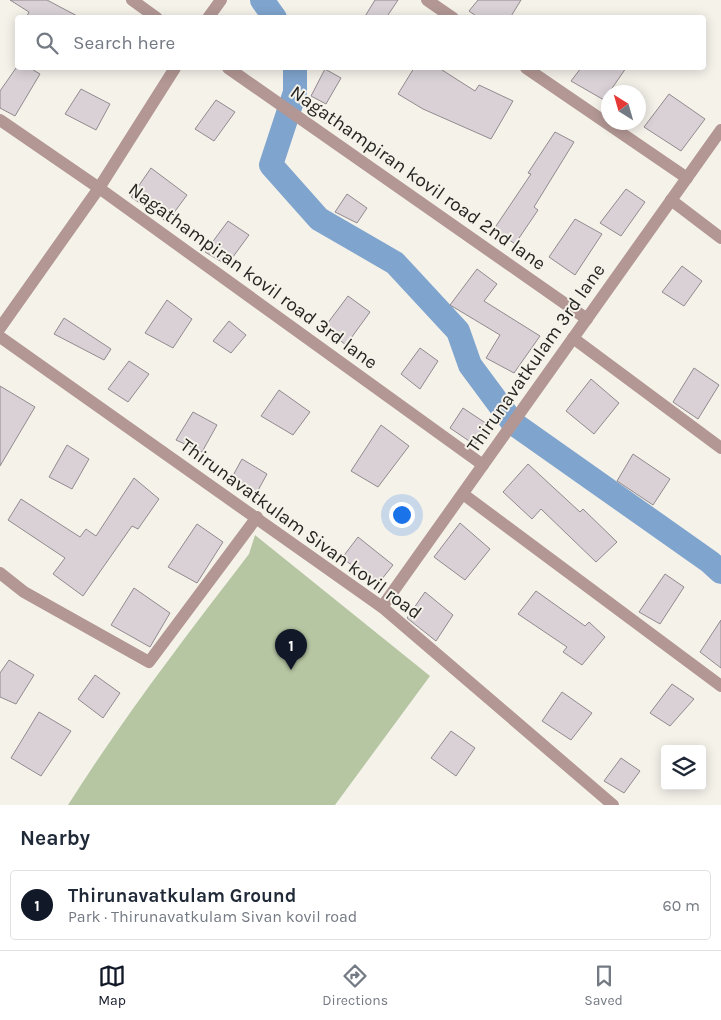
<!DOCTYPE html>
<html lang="en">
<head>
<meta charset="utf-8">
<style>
  :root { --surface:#fff; --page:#f6f6f7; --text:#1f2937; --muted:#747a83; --line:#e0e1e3; --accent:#111827 }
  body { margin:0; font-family:Karla,sans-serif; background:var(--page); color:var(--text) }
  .controls { position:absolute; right:15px; bottom:15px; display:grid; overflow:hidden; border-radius:5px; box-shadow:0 2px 12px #0003 }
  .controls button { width:45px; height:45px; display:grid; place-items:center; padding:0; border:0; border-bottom:1px solid var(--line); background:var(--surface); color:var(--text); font:25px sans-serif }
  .compass { position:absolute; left:601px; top:85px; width:45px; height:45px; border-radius:50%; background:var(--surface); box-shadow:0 2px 12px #0003; rotate:323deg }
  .you { position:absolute; left:401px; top:514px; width:18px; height:18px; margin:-12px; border:4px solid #fff; border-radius:50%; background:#1a73e8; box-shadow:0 0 0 8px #1a73e833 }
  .badge { display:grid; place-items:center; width:32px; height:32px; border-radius:50%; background:var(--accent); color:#fff; font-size:16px; font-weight:700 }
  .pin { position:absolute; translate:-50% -41px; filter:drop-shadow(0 1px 2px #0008) }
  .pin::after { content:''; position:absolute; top:26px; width:18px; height:15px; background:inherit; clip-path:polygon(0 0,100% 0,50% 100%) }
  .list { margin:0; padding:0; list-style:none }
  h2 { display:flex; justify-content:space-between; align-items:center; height:65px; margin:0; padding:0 20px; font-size:21px }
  h2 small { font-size:16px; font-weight:400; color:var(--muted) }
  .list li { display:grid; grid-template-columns:32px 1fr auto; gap:15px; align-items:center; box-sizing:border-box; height:70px; margin:0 10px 10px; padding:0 10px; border:1px solid var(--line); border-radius:5px }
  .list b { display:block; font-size:19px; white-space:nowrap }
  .list p { margin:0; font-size:16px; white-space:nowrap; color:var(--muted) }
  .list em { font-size:16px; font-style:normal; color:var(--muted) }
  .icon { flex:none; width:28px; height:28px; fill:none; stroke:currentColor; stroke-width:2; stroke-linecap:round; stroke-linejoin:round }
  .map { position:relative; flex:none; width:721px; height:805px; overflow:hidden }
  .search { position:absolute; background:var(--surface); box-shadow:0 2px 12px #0003; left:15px; right:15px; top:15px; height:55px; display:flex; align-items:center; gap:12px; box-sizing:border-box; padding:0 18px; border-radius:5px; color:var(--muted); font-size:19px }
  .sheet { height:145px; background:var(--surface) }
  nav { display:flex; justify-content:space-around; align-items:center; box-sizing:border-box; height:70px; border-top:1px solid var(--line); background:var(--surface); font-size:14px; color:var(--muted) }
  nav a { display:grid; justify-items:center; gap:2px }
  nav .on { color:var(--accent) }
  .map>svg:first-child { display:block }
</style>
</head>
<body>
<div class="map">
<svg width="721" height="805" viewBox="0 0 721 805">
  <rect width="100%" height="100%" fill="#f5f2ea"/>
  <path fill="#b6c6a2" d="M255 535 430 676 335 805H68C123 718 186 636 249 554Z"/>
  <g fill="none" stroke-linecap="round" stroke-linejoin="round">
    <g stroke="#7fa4cd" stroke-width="24">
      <polyline points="262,0 275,18"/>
      <polyline points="295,68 295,92 271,165 319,219 395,263 458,331 470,365 513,423 710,562 721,572"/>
    </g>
  </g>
  <g fill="#d9d1d6" stroke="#928a8f">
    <polygon points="10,0 47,0 81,18 26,18 29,12"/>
    <polygon points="375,0 398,0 386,18 364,18"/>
    <polygon points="478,0 521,0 510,18 479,18 469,11"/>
    <polygon points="16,68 30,68 40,74 15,116 0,108 0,91"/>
    <polygon points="414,68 439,68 475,91 479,85 513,101 491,139 423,109 398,94"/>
    <polygon points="581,68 626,68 604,100 571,81"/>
    <polygon points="325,69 341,78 326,104 311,96"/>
    <polygon points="81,89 110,104 96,130 65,114"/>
    <polygon points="669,94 705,119 681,151 644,127"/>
    <polygon points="216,100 235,112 214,141 195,129"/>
    <polygon points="555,132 574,142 534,207 538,210 515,244 494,229 531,174 528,173"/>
    <polygon points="151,168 187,195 167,222 131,197"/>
    <polygon points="626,189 645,202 621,236 600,223"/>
    <polygon points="347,194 367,208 357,223 335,212"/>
    <polygon points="575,219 602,234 575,275 549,257"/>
    <polygon points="228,221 249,235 227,265 205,252"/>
    <polygon points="682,266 702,281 684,306 662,292"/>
    <polygon points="477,269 497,284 484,301 540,336 514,373 486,358 500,335 450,305"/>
    <polygon points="348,296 370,312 346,345 324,328"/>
    <polygon points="167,300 192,319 173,348 145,333"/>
    <polygon points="64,318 111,349 104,360 54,334"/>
    <polygon points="229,321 246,335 231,353 213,341"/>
    <polygon points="420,348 438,361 420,389 401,374"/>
    <polygon points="129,361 149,374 128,402 108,389"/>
    <polygon points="694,368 719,385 698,419 673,402"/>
    <polygon points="591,379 619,403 594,434 566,411"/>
    <polygon points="0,386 35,407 0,466"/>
    <polygon points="279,390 310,412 293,435 261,416"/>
    <polygon points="463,408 487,424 475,445 450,428"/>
    <polygon points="193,412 217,425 202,452 176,440"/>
    <polygon points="381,425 409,446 378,487 351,471"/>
    <polygon points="67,445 89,459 72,489 49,477"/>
    <polygon points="633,454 670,479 653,505 617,481"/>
    <polygon points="242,459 267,474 256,494 230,481"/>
    <polygon points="528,464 580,512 583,509 617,542 596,562 541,509 532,519 503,492"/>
    <polygon points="134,478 159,499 138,529 132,526 83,596 53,574 65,558 8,520 21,499 80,537 86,529 96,536"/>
    <polygon points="460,523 490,549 465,580 434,557"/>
    <polygon points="197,524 223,542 197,583 168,567"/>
    <polygon points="358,537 393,565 378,584 342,558"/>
    <polygon points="665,574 684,587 660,624 639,612"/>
    <polygon points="134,588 170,613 150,647 111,625"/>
    <polygon points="536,591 585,626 589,622 605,637 582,665 563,652 567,647 518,614"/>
    <polygon points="425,592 453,615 436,641 407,618"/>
    <polygon points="721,620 721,668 700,652"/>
    <polygon points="9,660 34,675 16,704 0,697 0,673"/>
    <polygon points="95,675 120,693 103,718 78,699"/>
    <polygon points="672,684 694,699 670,726 650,713"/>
    <polygon points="562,692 592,713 571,740 542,721"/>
    <polygon points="39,712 71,731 41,776 11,758"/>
    <polygon points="451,731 475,748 456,776 431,758"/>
    <polygon points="621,758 640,771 624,793 604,781"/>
  </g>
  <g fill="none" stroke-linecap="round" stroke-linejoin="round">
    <g stroke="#b29794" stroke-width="12">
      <polyline points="132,0 157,18"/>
      <polyline points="427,0 453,18"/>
      <polyline points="208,18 221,0"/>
      <polyline points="228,68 587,319"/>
      <polyline points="526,68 687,178"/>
      <polyline points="0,120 99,188 483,465"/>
      <polyline points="671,200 721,238"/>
      <polyline points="0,328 99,188 175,68"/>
      <polyline points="0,337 382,607 613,805"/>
      <polyline points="573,338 721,448"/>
      <polyline points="463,494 721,686"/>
      <polyline points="0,573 24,592 149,662 257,517"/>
      <polyline points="382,607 721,130"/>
    </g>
  </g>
  <g text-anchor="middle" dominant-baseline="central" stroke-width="4" stroke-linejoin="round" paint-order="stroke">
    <g font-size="19" fill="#252421" stroke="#f5f2ea">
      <text transform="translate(418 178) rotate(35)">Nagathampiran kovil road 2nd lane</text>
      <text transform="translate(253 276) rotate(36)">Nagathampiran kovil road 3rd lane</text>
      <text transform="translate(536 358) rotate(-55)">Thirunavatkulam 3rd lane</text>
      <text transform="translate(301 529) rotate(36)">Thirunavatkulam Sivan kovil road</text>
    </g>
  </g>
</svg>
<div class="controls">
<button><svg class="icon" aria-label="layers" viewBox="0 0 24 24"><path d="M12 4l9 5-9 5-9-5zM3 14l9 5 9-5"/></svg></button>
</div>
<svg class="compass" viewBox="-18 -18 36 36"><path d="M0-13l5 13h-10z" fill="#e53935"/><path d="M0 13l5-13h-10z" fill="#747a83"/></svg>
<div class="you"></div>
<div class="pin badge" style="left:291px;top:670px">1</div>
<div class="search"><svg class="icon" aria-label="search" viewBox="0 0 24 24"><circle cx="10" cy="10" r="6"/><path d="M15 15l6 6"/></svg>Search here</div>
</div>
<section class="sheet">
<h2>Nearby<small></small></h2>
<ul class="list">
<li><span class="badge">1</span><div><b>Thirunavatkulam Ground</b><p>Park · Thirunavatkulam Sivan kovil road</p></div><em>60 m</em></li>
</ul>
</section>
<nav>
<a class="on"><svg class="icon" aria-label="map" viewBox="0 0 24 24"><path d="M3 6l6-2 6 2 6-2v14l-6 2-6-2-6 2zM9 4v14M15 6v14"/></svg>Map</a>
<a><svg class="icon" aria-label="directions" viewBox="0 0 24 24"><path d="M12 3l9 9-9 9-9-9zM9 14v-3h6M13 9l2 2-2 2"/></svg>Directions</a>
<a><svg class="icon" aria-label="saved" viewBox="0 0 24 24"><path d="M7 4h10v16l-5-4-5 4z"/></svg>Saved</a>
</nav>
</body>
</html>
